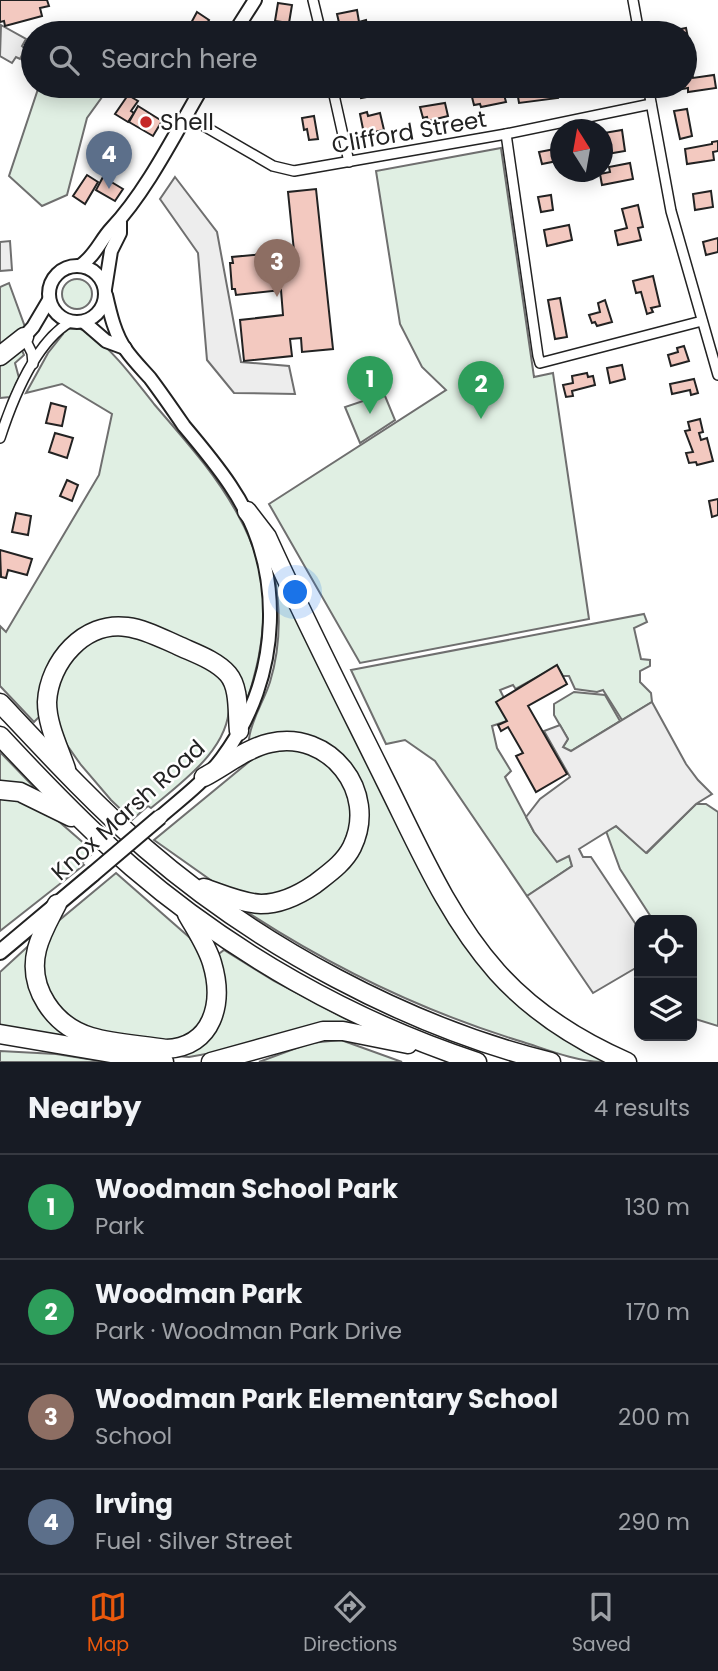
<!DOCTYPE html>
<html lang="en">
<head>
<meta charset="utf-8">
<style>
  :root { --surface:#171b24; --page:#20242c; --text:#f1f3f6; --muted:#9ea1a6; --line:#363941; --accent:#ea580c }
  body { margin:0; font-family:Poppins,sans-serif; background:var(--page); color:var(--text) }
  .controls { position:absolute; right:21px; bottom:21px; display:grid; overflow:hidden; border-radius:14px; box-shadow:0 4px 18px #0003 }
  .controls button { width:63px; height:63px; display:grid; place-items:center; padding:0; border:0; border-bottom:2px solid var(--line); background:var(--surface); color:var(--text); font:35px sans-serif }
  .compass { position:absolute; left:550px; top:119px; width:63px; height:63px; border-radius:50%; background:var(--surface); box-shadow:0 4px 18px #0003; rotate:349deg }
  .you { position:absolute; left:296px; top:593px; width:24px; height:24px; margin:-18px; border:5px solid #fff; border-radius:50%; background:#1a73e8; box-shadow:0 0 0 10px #1a73e833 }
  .badge { display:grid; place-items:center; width:46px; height:46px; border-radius:50%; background:var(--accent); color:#fff; font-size:23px; font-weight:700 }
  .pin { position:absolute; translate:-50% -58px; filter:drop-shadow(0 2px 4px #0008) }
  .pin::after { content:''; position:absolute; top:37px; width:24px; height:21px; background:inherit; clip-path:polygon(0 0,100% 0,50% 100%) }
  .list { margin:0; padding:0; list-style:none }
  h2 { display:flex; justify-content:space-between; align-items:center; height:91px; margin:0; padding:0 28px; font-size:30px }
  h2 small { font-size:23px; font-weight:400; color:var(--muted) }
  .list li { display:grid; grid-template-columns:46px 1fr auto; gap:21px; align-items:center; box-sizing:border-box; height:105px; padding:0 28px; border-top:2px solid var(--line) }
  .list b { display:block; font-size:26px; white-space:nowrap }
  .list p { margin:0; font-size:23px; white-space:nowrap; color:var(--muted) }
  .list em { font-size:23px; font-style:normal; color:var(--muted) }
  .icon { flex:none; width:38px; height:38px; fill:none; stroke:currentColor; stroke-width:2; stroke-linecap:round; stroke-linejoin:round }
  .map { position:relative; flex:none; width:718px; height:1062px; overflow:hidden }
  .search { position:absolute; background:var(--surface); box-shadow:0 4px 18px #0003; left:21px; right:21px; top:21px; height:77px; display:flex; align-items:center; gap:18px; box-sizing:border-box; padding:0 24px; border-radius:38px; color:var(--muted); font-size:26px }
  .sheet { height:511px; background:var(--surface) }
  nav { display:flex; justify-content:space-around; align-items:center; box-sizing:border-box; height:98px; border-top:2px solid var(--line); background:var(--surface); font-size:19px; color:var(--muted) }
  nav a { display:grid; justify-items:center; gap:4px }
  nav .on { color:var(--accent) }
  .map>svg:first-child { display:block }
</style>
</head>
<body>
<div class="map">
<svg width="718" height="1062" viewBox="0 0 718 1062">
  <rect width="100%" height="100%" fill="#fff"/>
  <g fill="#e0efe3" stroke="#6f6f6f" stroke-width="2">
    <polygon points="39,86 110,86 87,118 67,195 42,206 9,176"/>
    <polygon points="501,148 534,377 553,373 589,619 360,663 269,504 446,390 422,367 400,324 376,171"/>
    <circle cx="77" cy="294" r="15"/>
    <polygon points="9,283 25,327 0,346 0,287"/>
    <path d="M69 327C77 327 82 329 89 333 115 352 134 379 154 404 184 439 216 474 238 515 247 531 254 547 258 564 270 612 261 661 245 706L240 685 143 624 86 628 40 716 34 722 0 686V626L6 632 99 475 112 414 62 384 26 393 48 353 63 334 61 331Z"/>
    <polygon points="21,348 24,355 15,363 19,378 10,397 0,398 0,362"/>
    <polygon points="385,396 395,420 360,443 345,407 372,398"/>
    <path d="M274 573 468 943 603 1057 601 1062C575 1061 548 1050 523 1042 424 1012 331 967 244 910L286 904 363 833 332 750 251 745 249 739C251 720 264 701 270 682 281 646 281 610 274 573Z"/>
    <polygon points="644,614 647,622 634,628 641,659 650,660 650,666 640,671 640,682 651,693 652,702 622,720 603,690 597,692 575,689 569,676 563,676 557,666 517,688 517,691 513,685 500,690 504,698 507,721 492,726 497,748 511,771 505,777 534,832 557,861 569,855 572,866 527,896 435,761 405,740 386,744 351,670"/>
    <path d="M123 633C156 644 195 652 221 678 227 684 228 694 229 703 231 748 182 782 151 808L148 806 132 820 111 800 81 765 62 738 53 710 60 670 86 641Z"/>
    <polygon points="574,692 605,695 620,721 571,751 566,750 563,747 568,739 554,715 554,704"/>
    <polygon points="306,748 342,774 353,818 340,854 309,881 266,898 222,888 154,840 256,756 255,753"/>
    <polygon points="0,752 33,786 30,790 0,784"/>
    <polygon points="0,792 41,806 94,852 82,863 84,865 0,931"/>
    <polygon points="696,804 706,804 718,812 718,1026 692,1018 692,920 653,920 620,869 606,831 616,826 647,853"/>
    <polygon points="116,873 189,937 201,953 209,972 209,1013 196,1031 173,1041 96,1031 79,1024 57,1006 44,981 42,952 56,923"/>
    <polygon points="36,939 33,960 59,1023 164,1051 206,1037 216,956 224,950 274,981 356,1024 355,1027 189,1057 162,1055 0,1027 0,972"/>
    <polygon points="341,1040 402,1062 259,1062 310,1043"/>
    <polygon points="0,1051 56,1054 107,1062 0,1062"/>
  </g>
  <g fill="#ededed" stroke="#6f6f6f" stroke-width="2">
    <polygon points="1,25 26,39 22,46 25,49 20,59 16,57 12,63 0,56"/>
    <polygon points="175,177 217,232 241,362 289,366 295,394 234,393 207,360 198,253 160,199"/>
    <polygon points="10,241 12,270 0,271 0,242"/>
    <polygon points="652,702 686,764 698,780 712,794 696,804 646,853 616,826 579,849 583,857 591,857 639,929 639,966 593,993 527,896 572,866 569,856 557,862 534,832 526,817 540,799 570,777 544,731 560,725 568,739 563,747 571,751"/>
  </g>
  <g fill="#f3c9c0" stroke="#222" stroke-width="2">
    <polygon points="0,0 47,0 49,6 40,8 42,16 5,26 4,21 0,22"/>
    <polygon points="278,3 292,5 289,23 275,21"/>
    <polygon points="357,10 359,22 366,20 368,30 358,32 356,23 340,27 337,14"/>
    <polygon points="197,12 209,20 201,33 190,25"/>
    <polygon points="616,23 618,33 592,33 591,30 609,27 609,24"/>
    <polygon points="686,28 690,48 685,49 687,56 685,56 685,33 672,33 671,31"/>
    <polygon points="692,73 693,78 714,75 716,88 688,92 688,88 670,91 670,86 685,86 685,74"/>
    <polygon points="286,86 308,86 309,93 293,96 292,91 287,92"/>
    <polygon points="358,86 381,86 382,87 377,88 378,95 361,98"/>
    <polygon points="545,86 556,86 558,98 519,103 517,91"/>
    <polygon points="495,89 495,93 503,91 506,102 481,107 480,104 474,105 472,97 479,96 478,93"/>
    <polygon points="128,95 138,101 131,111 134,113 128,122 115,114"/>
    <polygon points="445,103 448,116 428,121 427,117 423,118 420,107"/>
    <polygon points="138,106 162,121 153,136 129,122"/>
    <polygon points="687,109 692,136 680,139 674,111"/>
    <polygon points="367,112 368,116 380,113 384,130 364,134 360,114"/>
    <polygon points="314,116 318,139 309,140 307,129 304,130 302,118"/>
    <polygon points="622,130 625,151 607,154 604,133"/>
    <polygon points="718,141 718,151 713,152 714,160 687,164 685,149 712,144 712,142"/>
    <polygon points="555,149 557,155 560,155 560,167 558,167 557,161 542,164 539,152"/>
    <polygon points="630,163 633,179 602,185 600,174 610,172 609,167"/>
    <polygon points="87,175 98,182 85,204 73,196"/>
    <polygon points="103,177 123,189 115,201 96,190"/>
    <polygon points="316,189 333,349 302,352 301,338 290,339 292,356 244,361 240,320 283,315 281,290 236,295 235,289 232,289 230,263 233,263 232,257 294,251 288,192"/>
    <polygon points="711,191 713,207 695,210 693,194"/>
    <polygon points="551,195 553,210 541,212 538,197"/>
    <polygon points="638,205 643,227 638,228 641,240 618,245 615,231 627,228 622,209"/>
    <polygon points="569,225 572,240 547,246 544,230"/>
    <polygon points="718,238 718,252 706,255 703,242"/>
    <polygon points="653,276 660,306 651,308 653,312 647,314 641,292 636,293 633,281"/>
    <polygon points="560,298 567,337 555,339 548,300"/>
    <polygon points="605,300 612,322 597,326 595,322 592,323 589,315 600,312 598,303"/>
    <polygon points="684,346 689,361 671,366 668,355 678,352 677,348"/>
    <polygon points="622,365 625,379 610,383 607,368"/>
    <polygon points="587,373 588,377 593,376 595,385 572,391 573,396 566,397 563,385 573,383 572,376"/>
    <polygon points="694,379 698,393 691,395 690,390 672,394 670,384"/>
    <polygon points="51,403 66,407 62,426 46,423"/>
    <polygon points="700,419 703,432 699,433 701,440 707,438 713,461 697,465 696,462 689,463 686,453 693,452 685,431 690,430 688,422"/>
    <polygon points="55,433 73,438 67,458 49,452"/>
    <polygon points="67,480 78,485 72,501 60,496"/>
    <polygon points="718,499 718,515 712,517 709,501"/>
    <polygon points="16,513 31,516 28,535 12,532"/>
    <polygon points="0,550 32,559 27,575 8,570 6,578 1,577"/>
    <polygon points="557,665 567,684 528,706 567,774 536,792 516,756 523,753 508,727 501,731 498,725 507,721 496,702"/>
  </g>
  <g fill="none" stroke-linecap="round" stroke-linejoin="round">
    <g stroke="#222" stroke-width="12">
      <g id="street">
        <polyline points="313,0 321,33"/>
        <polyline points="633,0 639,33"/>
        <polyline points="332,86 349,162"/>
        <polyline points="648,86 671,211 718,375"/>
        <polyline points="185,115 273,166 294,171 506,134 651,104"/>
        <polyline points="506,134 538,356 540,363 702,321"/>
        <polyline points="24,337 32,353 33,364"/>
        <path d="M0 438C12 401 35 343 70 322"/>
      </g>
    </g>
    <g stroke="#222" stroke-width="16">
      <g id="secondary">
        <polyline points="234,33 255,0"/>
        <circle cx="77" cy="294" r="28"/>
        <path d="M80 266C95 256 100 241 111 229 147 191 176 132 203 86"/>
        <polyline points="105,289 111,251 120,233 120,222"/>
        <path d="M106 295C110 313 115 335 126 350 133 360 142 369 150 378 162 394 173 410 184 426 200 445 216 464 230 485 287 569 282 677 222 758 205 781 181 799 160 817"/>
        <polyline points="84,322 106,341 125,348"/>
        <polyline points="24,337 33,327 49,300"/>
      </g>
    </g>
    <g stroke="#222" stroke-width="18">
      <polyline id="primary" points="0,952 93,874"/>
    </g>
    <g stroke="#222" stroke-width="21">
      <g id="highway">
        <polyline points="0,356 24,337"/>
        <path d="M247 511 267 537C304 619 345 699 385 780 418 846 448 917 497 972 532 1011 579 1041 627 1062"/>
        <path d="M0 703C47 753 94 804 146 849 257 945 408 1027 551 1062"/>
        <path d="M0 736C42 781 85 826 132 867 232 953 352 1021 477 1062"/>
        <path d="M66 769C59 748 47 725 47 702 49 662 84 621 127 627 144 629 161 638 177 645 194 653 216 660 228 674 240 688 237 713 239 731"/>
        <polyline points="0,790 20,792 71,817"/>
        <path d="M204 888C222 894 241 903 261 904 281 904 299 895 315 884 329 873 344 863 352 847 379 792 329 729 270 743 247 748 225 766 204 777"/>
        <path d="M57 904C50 918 41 933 37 949 27 988 54 1026 91 1037 115 1044 142 1045 166 1049 213 1047 224 1003 212 963 207 946 196 930 187 914"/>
        <polyline points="0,1034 164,1062"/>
        <polyline points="211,1062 323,1031 343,1031 408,1044"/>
      </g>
    </g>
    <use href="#street" stroke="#fff" stroke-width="9"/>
    <use href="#secondary" stroke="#fff" stroke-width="12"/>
    <use href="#primary" stroke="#fff" stroke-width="14"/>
    <use href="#highway" stroke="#fff" stroke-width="18"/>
    <g stroke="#222" stroke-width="18" stroke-linecap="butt">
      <polyline id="primary-bridge" points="93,874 160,817"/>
    </g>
    <use href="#primary-bridge" stroke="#fff" stroke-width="14"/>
  </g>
  <circle fill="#c62828" stroke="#fff" stroke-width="2.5" cx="146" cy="122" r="7"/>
  <g text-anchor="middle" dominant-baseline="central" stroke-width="5" stroke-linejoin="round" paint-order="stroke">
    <g font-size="23" fill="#222" stroke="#fff" text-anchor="start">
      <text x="160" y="122">Shell</text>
    </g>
    <g font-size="23" fill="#222" stroke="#fff">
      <text transform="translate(409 132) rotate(-10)">Clifford Street</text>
      <text transform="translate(128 810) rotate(-42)">Knox Marsh Road</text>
    </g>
  </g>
</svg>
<div class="controls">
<button><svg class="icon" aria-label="locate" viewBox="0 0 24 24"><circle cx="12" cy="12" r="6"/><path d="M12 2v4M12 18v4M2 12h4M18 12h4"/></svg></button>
<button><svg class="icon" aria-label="layers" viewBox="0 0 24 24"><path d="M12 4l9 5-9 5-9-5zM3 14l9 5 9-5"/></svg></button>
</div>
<svg class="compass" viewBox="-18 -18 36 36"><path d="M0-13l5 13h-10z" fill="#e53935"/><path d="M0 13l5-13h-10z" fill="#9ea1a6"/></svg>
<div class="you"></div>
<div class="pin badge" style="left:370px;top:414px;background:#2e9e5b">1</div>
<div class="pin badge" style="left:481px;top:419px;background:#2e9e5b">2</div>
<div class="pin badge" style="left:277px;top:297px;background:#8d6e63">3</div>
<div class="pin badge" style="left:109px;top:189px;background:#5c6f8a">4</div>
<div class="search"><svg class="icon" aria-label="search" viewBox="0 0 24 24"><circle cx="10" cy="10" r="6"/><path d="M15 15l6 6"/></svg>Search here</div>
</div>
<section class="sheet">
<h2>Nearby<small>4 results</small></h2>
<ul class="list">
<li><span class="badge" style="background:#2e9e5b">1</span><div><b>Woodman School Park</b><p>Park</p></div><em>130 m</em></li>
<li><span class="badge" style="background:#2e9e5b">2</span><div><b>Woodman Park</b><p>Park · Woodman Park Drive</p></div><em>170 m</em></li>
<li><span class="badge" style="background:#8d6e63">3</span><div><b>Woodman Park Elementary School</b><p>School</p></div><em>200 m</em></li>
<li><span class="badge" style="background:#5c6f8a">4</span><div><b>Irving</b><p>Fuel · Silver Street</p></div><em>290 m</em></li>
</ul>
</section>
<nav>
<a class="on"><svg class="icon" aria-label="map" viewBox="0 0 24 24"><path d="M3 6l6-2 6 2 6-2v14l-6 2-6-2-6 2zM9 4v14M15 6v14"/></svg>Map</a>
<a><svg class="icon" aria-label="directions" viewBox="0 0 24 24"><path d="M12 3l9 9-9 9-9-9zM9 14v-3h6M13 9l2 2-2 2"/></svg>Directions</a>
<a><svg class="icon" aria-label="saved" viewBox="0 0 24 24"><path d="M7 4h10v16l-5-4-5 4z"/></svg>Saved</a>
</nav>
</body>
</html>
